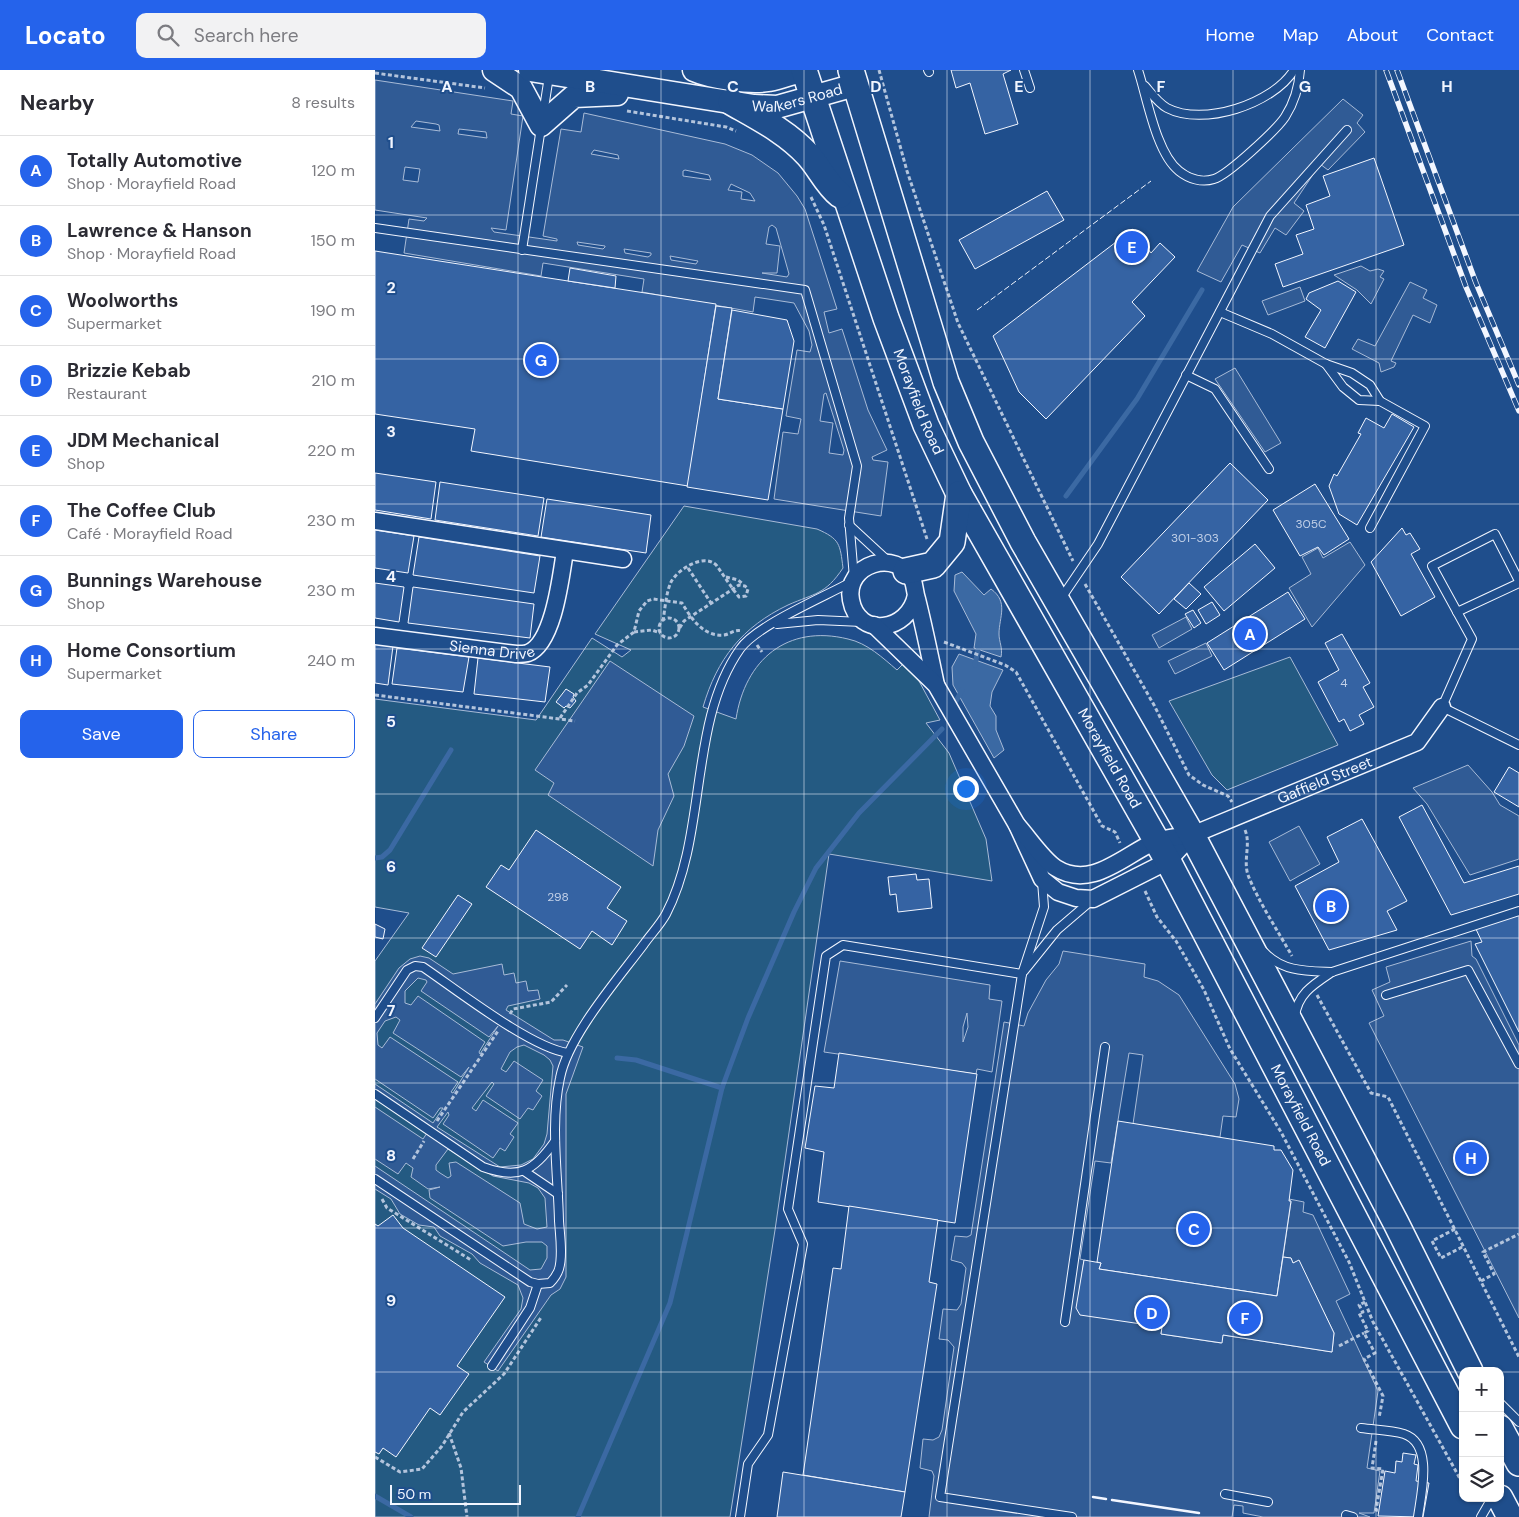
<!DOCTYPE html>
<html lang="en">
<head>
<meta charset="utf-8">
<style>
  :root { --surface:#fff; --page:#f2f2f3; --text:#2b2b33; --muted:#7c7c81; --line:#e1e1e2; --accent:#2563eb }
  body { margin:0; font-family:"DM Sans",sans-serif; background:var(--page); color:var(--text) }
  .controls { position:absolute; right:15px; bottom:15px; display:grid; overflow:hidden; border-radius:10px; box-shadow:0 1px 4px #0004 }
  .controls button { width:45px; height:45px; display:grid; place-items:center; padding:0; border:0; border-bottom:1px solid var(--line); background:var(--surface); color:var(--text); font:25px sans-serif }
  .scale { position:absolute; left:15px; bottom:12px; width:131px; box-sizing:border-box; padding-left:5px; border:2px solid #f2f6ff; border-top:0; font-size:14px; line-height:18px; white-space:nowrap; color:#f2f6ff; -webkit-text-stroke:4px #1f4e8c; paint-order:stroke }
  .you { position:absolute; left:590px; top:718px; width:18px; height:18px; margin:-12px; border:4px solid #fff; border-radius:50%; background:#1a73e8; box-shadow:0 0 0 8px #1a73e833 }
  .badge { display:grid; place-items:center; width:32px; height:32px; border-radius:50%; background:var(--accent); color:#fff; font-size:16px; font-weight:700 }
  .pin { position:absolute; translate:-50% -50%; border:2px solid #fff; box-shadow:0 1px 5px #0006 }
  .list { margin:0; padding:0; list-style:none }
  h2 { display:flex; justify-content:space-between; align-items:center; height:65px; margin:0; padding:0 20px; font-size:21px }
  h2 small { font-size:16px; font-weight:400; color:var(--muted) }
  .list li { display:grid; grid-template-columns:32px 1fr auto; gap:15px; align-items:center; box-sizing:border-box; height:70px; padding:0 20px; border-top:1px solid var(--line) }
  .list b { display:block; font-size:19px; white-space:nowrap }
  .list p { margin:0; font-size:16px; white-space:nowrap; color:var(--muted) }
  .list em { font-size:16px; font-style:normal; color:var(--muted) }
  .actions { display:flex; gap:10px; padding:15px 20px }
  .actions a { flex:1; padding:11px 0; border:1px solid var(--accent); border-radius:10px; text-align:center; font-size:18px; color:var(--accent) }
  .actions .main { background:var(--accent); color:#fff }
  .icon { flex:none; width:28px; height:28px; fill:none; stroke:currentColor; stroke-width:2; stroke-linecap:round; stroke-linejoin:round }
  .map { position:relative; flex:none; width:1144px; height:1447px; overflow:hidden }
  header { display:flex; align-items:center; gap:30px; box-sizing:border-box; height:70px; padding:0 25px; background:var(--accent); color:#fff }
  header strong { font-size:24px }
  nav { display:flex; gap:28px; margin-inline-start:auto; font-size:18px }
  .search { width:350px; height:45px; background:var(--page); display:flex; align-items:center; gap:12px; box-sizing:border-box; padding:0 18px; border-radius:10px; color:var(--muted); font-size:19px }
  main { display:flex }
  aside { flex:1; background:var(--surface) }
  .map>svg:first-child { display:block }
</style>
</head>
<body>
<header>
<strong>Locato</strong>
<div class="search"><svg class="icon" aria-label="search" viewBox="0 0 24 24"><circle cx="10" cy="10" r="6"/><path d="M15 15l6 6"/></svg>Search here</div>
<nav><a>Home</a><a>Map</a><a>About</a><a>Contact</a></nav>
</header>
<main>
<aside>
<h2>Nearby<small>8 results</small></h2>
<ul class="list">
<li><span class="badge">A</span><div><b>Totally Automotive</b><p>Shop · Morayfield Road</p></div><em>120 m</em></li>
<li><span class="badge">B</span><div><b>Lawrence &amp; Hanson</b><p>Shop · Morayfield Road</p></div><em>150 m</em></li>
<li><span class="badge">C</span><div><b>Woolworths</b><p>Supermarket</p></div><em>190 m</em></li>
<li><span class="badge">D</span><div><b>Brizzie Kebab</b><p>Restaurant</p></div><em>210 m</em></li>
<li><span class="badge">E</span><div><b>JDM Mechanical</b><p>Shop</p></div><em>220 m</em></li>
<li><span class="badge">F</span><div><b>The Coffee Club</b><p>Café · Morayfield Road</p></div><em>230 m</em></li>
<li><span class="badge">G</span><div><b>Bunnings Warehouse</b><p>Shop</p></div><em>230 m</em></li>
<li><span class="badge">H</span><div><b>Home Consortium</b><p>Supermarket</p></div><em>240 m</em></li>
</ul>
<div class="actions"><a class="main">Save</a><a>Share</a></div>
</aside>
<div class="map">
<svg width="1144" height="1447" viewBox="0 0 1144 1447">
  <rect width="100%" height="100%" fill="#1f4e8c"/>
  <g fill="#245a82" stroke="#a8bbd7">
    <path d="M309 436 442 459C465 469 465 474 468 498 450 525 440 523 413 535 367 557 342 589 328 637L361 649C370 590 412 554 473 569 492 573 508 588 522 600L528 594 544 611 565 650 551 653 574 683 611 769 617 811 454 784 400 1160 355 1447H0V891L34 843 0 837V629L161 650 217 568 247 587 256 580 220 564Z"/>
    <polygon points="915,587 963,675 852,720 837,705 794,631"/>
  </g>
  <g fill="#305b95" stroke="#a8bbd7" fill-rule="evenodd">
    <path d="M0 10 138 31 136 44 148 46 131 160 116 158 119 162 182 171V169L168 166 186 59 206 62 209 43 350 74 377 85 403 103 422 126 430 139 462 239 449 242 454 263 467 259 493 340 512 380 497 387 498 390 513 392 506 446 399 429 408 362 423 364 426 349 411 346 422 280 435 282 437 275 434 261 419 233 380 227 378 242 267 222 269 209 168 193 166 206 29 183 34 149 49 151 52 148 0 140ZM41 51 61 54 64 55 65 61 36 57ZM84 59 111 62 112 68 83 64ZM219 80 243 85 244 89 216 84ZM30 97 45 99 43 112 28 110ZM310 100 334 105 336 110 308 106V101ZM356 114 375 123 380 131 366 129 367 122 353 120ZM397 155 401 158 414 204 412 207 387 203H402L405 176 391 174 394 157ZM202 172 230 176V177L228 179 203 175ZM249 179 276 183V185L273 187 250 183ZM295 186 323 191 321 194 296 190ZM451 323 469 380 468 385 454 383 458 353 445 351 449 324Z"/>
    <polygon points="968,29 988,45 982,53 990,62 953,100 945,94 919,133 929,141 911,165 900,158 885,183 867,175 846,212 822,201 858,137"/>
    <polygon points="986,196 995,201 1003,199 1009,201 1005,207 1009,209 996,234 982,220 959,205"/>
    <polygon points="1035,212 1052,220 1048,228 1062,235 1055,253 1038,245 1016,291 1021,293 1019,297 1006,302 1004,293 977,279 983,269 1000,276"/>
    <polygon points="925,217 930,231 893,245 887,231"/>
    <polygon points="860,298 906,373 890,382 840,309"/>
    <polygon points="975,472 990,495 937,557 914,518 936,504 927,487 943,478 948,488"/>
    <polygon points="811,547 817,559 784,578 777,565"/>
    <polygon points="831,573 837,586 800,604 793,591"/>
    <polygon points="235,591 319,646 309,676 293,704 299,726 283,760 278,796 173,725 179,713 160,700"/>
    <polygon points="1093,695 1117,722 1125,735 1144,746 1144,789 1095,805 1052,734 1038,718"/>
    <polygon points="924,756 945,794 915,811 894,772"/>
    <polygon points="1096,871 1097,886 1101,889 1144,975 1144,1248 994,953 1009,946 997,920 1015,912 1011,897"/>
    <polygon points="688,881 770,894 769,907 783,911 804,925 860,1014 864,1029 861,1047 848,1046 845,1067 758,1054 768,985 754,983 736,1093 720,1091 705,1189 709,1190 702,1238 787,1257 786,1264 846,1273 848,1265 957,1282 959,1263 924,1191 918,1193 916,1188 908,1187 916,1132 914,1129 929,1132 928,1142 938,1145 975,1224 961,1231 1003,1321 992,1398 1005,1401 999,1443 984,1443 995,1447 888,1447 868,1443 868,1436 859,1435 857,1447 554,1447 559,1406 557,1401 545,1398 548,1369 558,1370 564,1367 567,1360 579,1277 573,1270 564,1269 568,1239 582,1240 586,1234 591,1198 587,1193 576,1190 580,1166 592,1167 596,1165 629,952 649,956 653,943 671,910 684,894"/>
    <path d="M45 886 54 888 78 904 127 894 129 905 139 903 141 913 151 911 153 921 163 920 165 929 133 936 131 940 179 970H188L208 977 191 1024V1207L185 1219 176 1225 123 1301 109 1292 146 1239 148 1228 143 1215 105 1193 97 1184 65 1166 59 1157 44 1155 25 1144 16 1129 0 1119V1096L155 1200 166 1199 172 1188V1176L167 1172H151L128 1176 55 1128 54 1120 65 1117 53 1119 36 1107 38 1098 31 1093 23 1104 0 1089V1037L48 1069 52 1063 0 1029V1014L58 1053 68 1038H65L58 1048 0 1009V934L24 898 35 889ZM43 908 51 910 52 912 46 921 114 967 123 956 105 984 104 982 110 972 43 926 36 935 30 933V921ZM21 947 25 950 18 963 86 1007 94 997 78 1023 76 1022 83 1012 15 967 7 978 3 975 2 963 10 951ZM149 975 169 985 175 990 178 996 172 1064 169 1074 158 1089 146 1095 125 1097 62 1057 73 1042 74 1045 68 1054 118 1088 125 1078 130 1081 139 1067 135 1064 143 1053 108 1030 101 1041 97 1038 117 1012 119 1014 111 1026 145 1049 153 1038 158 1040 167 1026 161 1021 168 1010 139 991 131 1002 126 999 135 982 142 977ZM73 1079 118 1106 154 1113 163 1118 170 1128 172 1157 162 1159 149 1154 145 1133 81 1092 74 1093 76 1106 73 1108 65 1103 61 1100V1095Z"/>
    <path d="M465 891 615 915 614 929 627 931 617 1002 602 999 601 1004 449 982ZM592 943 593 957 588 972V957Z"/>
  </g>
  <g fill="#3b69a3" stroke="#a8bbd7">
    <path d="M587 502 609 525 616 519C634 532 624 547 624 564 624 572 628 578 626 587L599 578 601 564 579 521 580 505Z"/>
    <polygon points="584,584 628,600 617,622 615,636 621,646 621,660 629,680 619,688 578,615 577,597"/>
  </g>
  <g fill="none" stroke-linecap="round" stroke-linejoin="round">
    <g stroke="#3b69a3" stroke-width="5">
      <polyline points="691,426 762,329 827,220"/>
      <polyline points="600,595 604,574"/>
      <polyline points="580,633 587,620"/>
      <polyline points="0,788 7,787 15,780 76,680"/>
      <polyline points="242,988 261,990 347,1018"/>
      <polyline points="0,1426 36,1447"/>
      <polyline points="203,1447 295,1233 347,1018 373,948 419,842 441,798 484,743 567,659"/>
    </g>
  </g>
  <g fill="#3563a3" stroke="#f2f6ff">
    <polygon points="576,0 636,0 628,4 643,54 610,64 595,13 581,18"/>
    <polygon points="999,88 1029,175 908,217 900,194 928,184 921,165 939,159 931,135 955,126 948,106"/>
    <polygon points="672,121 689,150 600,199 584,170"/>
    <polygon points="758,159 776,183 785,173 800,187 757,232 770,246 671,349 644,322 618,266"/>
    <polygon points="0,181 341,234 313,416 96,381 100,359 0,344"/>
    <polygon points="195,198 241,206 240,218 193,211"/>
    <polygon points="963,211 981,222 950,278 930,267 946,240 931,229 934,223"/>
    <polygon points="341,236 357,238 343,329 408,339 393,430 312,417"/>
    <polygon points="357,240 412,250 419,271 408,339 343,329"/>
    <polygon points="1017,344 1039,357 982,455 964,444 954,416 959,404 962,406 986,364 983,363 991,348 1009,358"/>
    <polygon points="855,393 893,430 784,544 746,507"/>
    <polygon points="0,403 61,412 56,449 0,440"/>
    <polygon points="65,412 169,428 163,466 60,450"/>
    <polygon points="940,414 974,469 949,485 943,477 925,486 898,440"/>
    <polygon points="172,429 276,445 271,483 166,467"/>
    <polygon points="1027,458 1031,465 1035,463 1045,479 1036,484 1060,527 1026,546 996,492"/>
    <polygon points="0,460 39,466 33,503 0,498"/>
    <polygon points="44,467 165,486 159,523 38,505"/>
    <polygon points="880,474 900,498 849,541 829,517"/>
    <polygon points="0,513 29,517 24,552 0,548"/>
    <polygon points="814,513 826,524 811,539 799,529"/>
    <polygon points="38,517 159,534 155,568 33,553"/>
    <polygon points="913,522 930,549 849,600 832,573"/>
    <polygon points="837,532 845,545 831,554 823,540"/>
    <polygon points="818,540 826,553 819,558 810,544"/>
    <polygon points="967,564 995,613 988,617 999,637 984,645 989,654 975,661 969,649 964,652 943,612 964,600 950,573"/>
    <polygon points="0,573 18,576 13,615 0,613"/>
    <polygon points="22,578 94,587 88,622 17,614"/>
    <polygon points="103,588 175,597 170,632 99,624"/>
    <polygon points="191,619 199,624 198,627 201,631 195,638 191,636 189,638 181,632"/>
    <polygon points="1134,697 1144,703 1144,737 1119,722"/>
    <polygon points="1047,735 1089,813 1144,796 1144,824 1076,845 1024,747"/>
    <polygon points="987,749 1032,831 1012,841 1022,860 954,880 920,816 964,792 952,767"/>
    <polygon points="161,760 246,817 232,838 252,851 237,875 217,861 205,879 111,817 126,795 134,800"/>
    <polygon points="541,804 542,810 554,809 557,838 523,842 521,824 515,825 513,807"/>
    <polygon points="83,825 97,834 61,887 47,878"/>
    <polygon points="1144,843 1144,962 1100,874 1107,872 1100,857"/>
    <polygon points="0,854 10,859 8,869 0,867"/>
    <polygon points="464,983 602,1004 580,1153 443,1132 449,1082 430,1078 440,1016 459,1018"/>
    <polygon points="743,1051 899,1076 899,1080 906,1080 918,1100 914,1131 916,1131 902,1226 724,1199 726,1193 722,1192"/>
    <polygon points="474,1136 563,1150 554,1212 562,1214 530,1422 428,1405 458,1198 466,1199"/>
    <polygon points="18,1145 28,1158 130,1227 82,1296 94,1304 65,1345 55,1338 21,1387 8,1378 4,1384 0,1382 0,1154 3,1156"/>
    <polygon points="908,1187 916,1188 918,1193 924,1190 959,1263 957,1282 848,1265 847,1273 786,1264 787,1257 705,1245 701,1238 709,1190 726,1193 724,1199 902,1226"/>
    <polygon points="1028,1383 1041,1385 1039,1394 1043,1395 1041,1411 1054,1413 1048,1447 1003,1446 1010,1401 1020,1403 1021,1391 1027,1392"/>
    <polygon points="408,1402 530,1422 526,1447 402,1447"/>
  </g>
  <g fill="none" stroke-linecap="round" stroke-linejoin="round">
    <g stroke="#f2f6ff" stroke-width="10">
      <g id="service">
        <polyline points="553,0 554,2"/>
        <polyline points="649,0 655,18"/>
        <path d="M763 0C772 27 781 83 804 101 814 109 827 113 839 109 853 105 902 59 910 47 919 33 924 16 925 0"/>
        <path d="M770 16C776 23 783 33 792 38 828 57 898 34 919 0"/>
        <polyline points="0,158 430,220 482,396 474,448 479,508"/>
        <polyline points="147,180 174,6"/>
        <polyline points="845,242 897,264 951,294 977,303 995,315 1005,331"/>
        <polyline points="951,294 968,317 984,330 1005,331 1050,356 995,458"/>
        <polyline points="811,305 840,319 894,399"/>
        <polyline points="474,455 513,491"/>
        <polyline points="1144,511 1120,464 1057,496 1097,569 1067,637 1144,675"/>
        <polyline points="685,530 723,474 895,146 972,60"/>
        <polyline points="1082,542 1144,513"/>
        <polyline points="402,554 443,550 487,552"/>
        <polyline points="667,811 669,837 647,904 565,1427 697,1447"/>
        <path d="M889 882C908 902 931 901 957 902"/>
        <polyline points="649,901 682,860 717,830"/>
        <polyline points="1011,925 1093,900 1144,994"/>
        <path d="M920 947C922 924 939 914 957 902L1144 841"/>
        <path d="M0 948 32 900 40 896 48 897C82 920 156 978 193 983"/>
        <path d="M0 1024 108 1097C144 1110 159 1101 180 1071"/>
        <polyline points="149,1101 183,1124"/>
        <path d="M0 1109 155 1212 163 1214 175 1213C179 1209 182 1205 184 1199 188 1185 185 1166 184 1151 183 1104 175 1054 185 1008 193 966 243 909 269 874 276 864 285 855 291 844 333 763 313 653 365 579 382 555 449 527 476 512"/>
        <polyline points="690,1252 730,977"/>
        <polyline points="117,1296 155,1238 163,1214"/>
        <polyline points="1125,1333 1144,1352"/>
        <path d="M986 1358C1000 1360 1015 1360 1029 1364 1059 1374 1046 1424 1043 1447"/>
        <polyline points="850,1424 893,1432"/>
        <polyline points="971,1445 978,1447"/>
        <polyline points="365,1447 373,1394 393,1365 428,1174 413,1139 451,886 468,875 647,904"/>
        <polyline points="1106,1447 1117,1428"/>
      </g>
    </g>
    <g stroke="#f2f6ff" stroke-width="19">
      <g id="minor">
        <polyline points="0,451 248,489"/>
        <path d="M541 525C534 562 483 569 476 530 469 494 522 477 538 511 540 517 540 523 542 529 549 557 555 586 561 615"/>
        <polyline points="499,555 561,615 642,755 667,809 683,822 701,828 718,829 793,791 817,765"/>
        <path id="s1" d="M0 566 141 584C145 584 150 584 153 583 179 573 186 505 190 481"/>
        <path id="s2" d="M642 755C653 767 668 790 681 798 716 820 748 786 779 772 790 767 805 767 817 765L1042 672 1067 637"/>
      </g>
    </g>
    <g stroke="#f2f6ff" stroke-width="25">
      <g id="secondary">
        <polyline points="119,0 146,18 166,55 199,26 242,24"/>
        <path id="s3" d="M155 0 379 36 402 37 480 15"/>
        <path d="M319 0C337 8 375 13 394 10 405 8 417 3 429 0"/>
      </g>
    </g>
    <g stroke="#f2f6ff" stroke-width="28">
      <g id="primary">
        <path id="s4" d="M429 0 511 248 551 355 584 424 793 791 1088 1356"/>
        <polyline points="476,0 571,312 596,372 648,472 817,765 1021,1153 1095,1301"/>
        <path d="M356 32C384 48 412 62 433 85 445 98 451 114 465 125"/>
        <polyline points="531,501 558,495 577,472 584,424"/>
        <polyline points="1125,1358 1144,1393"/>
        <polyline points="1125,1428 1135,1447"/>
      </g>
    </g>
    <g stroke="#b3c4dc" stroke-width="3" stroke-dasharray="4 2.5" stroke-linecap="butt">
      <polyline points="504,0 532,101 583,253 698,491"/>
      <polyline points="0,3 110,18"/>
      <polyline points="252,41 351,57 361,61"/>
      <polyline points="436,127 449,155 552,469"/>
      <polyline points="313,498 336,533"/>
      <polyline points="351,507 363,510 368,514"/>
      <polyline points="710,514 779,635 814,705 828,715 853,726 857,732"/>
      <circle cx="294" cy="558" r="10"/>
      <path d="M288 551C290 539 291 523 296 512 303 499 330 482 342 496 349 506 356 517 364 527L371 526 373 519 370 516 364 515 358 519 309 551 304 559"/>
      <polyline points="259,562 277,560 285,563"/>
      <polyline points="569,572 630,595 641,602 727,756 740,762 745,773"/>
      <polyline points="382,575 387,582"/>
      <polyline points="0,625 200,651"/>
      <path d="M185 648 202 623 213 615 242 575 259 562 264 541 272 531 278 529 307 533C316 548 328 567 349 565 356 564 359 559 367 561"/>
      <path d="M870 760C876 774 868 790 873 805 882 829 904 863 917 886"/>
      <polyline points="770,821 782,847 801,871 829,920 855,979 906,1062 974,1192 998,1252 1088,1414"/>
      <polyline points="942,925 996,1023 1013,1027 1144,1287"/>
      <polyline points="135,944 138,939 176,932 192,915"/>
      <polyline points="62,1051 123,961"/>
      <polyline points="38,1089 49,1071"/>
      <polyline points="7,1129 12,1138 96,1190"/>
      <polyline points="1080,1159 1057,1171 1066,1188 1089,1176"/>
      <polyline points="1106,1211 1119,1204 1108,1182 1144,1164"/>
      <polyline points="990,1232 984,1235 988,1242 984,1243 993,1261 989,1263 1000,1283 989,1289 1008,1326 1004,1348"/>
      <polyline points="964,1276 989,1263"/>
      <polyline points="74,1363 86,1398 92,1447"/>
      <polyline points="1001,1371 997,1398 1008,1399 1001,1440 1004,1441"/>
      <polyline points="0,1387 25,1402 47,1399 67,1376 88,1342 129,1304 167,1246"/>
    </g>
    <use href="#service" stroke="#1f4e8c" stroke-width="8"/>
    <use href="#minor" stroke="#1f4e8c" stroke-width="16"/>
    <use href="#secondary" stroke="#1f4e8c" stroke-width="22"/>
    <use href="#primary" stroke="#1f4e8c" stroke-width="25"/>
    <g stroke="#f2f6ff" stroke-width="5.5">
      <g id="rail">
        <polyline points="1011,0 1091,217 1144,341"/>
        <polyline points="1022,0 1101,213 1144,315"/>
      </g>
    </g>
    <use href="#rail" stroke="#1f4e8c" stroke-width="4" stroke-dasharray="11" stroke-linecap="butt"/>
    <polyline stroke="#f2f6ff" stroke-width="1" stroke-dasharray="6 2.5" stroke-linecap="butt" points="602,240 776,111"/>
    <g stroke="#f2f6ff" stroke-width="2.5">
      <polyline points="718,1427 731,1429"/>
      <polyline points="737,1430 824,1443"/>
    </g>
  </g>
  <path fill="none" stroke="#f2f6ff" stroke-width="1" stroke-opacity="0.55" d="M143 0V1447M286 0V1447M429 0V1447M572 0V1447M715 0V1447M858 0V1447M1001 0V1447M0 145H1144M0 289H1144M0 434H1144M0 579H1144M0 724H1144M0 868H1144M0 1013H1144M0 1158H1144M0 1302H1088M1125 1302H1144"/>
  <g text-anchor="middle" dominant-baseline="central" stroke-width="4" stroke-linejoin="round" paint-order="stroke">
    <g font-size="12" fill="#c3d1e8">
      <text x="936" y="454">305C</text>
      <text x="820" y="468">301-303</text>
      <text x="969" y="613">4</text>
      <text x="183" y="827">298</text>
    </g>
    <g font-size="15" fill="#f2f6ff" stroke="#1f4e8c">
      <text stroke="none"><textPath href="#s3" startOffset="271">Walkers Road</textPath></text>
      <text stroke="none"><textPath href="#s4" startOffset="351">Morayfield Road</textPath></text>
      <text stroke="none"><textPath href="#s1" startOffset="118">Sienna Drive</textPath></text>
      <text stroke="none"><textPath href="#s4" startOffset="756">Morayfield Road</textPath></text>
      <text stroke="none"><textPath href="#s2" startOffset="348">Gaffield Street</textPath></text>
      <text stroke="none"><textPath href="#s4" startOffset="1161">Morayfield Road</textPath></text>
    </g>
  </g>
  <g font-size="16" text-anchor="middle" font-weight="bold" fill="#f2f6ff" stroke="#1f4e8c" stroke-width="4" stroke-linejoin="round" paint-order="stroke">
    <text x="72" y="22">A</text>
    <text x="215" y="22">B</text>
    <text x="358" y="22">C</text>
    <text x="501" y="22">D</text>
    <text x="644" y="22">E</text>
    <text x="786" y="22">F</text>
    <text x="930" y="22">G</text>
    <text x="1072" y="22">H</text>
    <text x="16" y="78">1</text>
    <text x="16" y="223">2</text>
    <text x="16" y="367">3</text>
    <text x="16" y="512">4</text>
    <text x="16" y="657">5</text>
    <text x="16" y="802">6</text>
    <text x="16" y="946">7</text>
    <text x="16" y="1091">8</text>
    <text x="16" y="1236">9</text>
  </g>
</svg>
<div class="controls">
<button>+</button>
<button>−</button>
<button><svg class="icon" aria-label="layers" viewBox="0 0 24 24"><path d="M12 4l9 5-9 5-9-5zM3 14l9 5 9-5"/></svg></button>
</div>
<div class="scale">50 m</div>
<div class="you"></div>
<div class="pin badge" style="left:875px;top:564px">A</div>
<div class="pin badge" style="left:956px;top:836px">B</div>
<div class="pin badge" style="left:819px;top:1159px">C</div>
<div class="pin badge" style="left:777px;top:1243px">D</div>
<div class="pin badge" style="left:757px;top:177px">E</div>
<div class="pin badge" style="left:870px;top:1248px">F</div>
<div class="pin badge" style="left:166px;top:290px">G</div>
<div class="pin badge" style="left:1096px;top:1088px">H</div>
</div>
</main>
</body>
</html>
